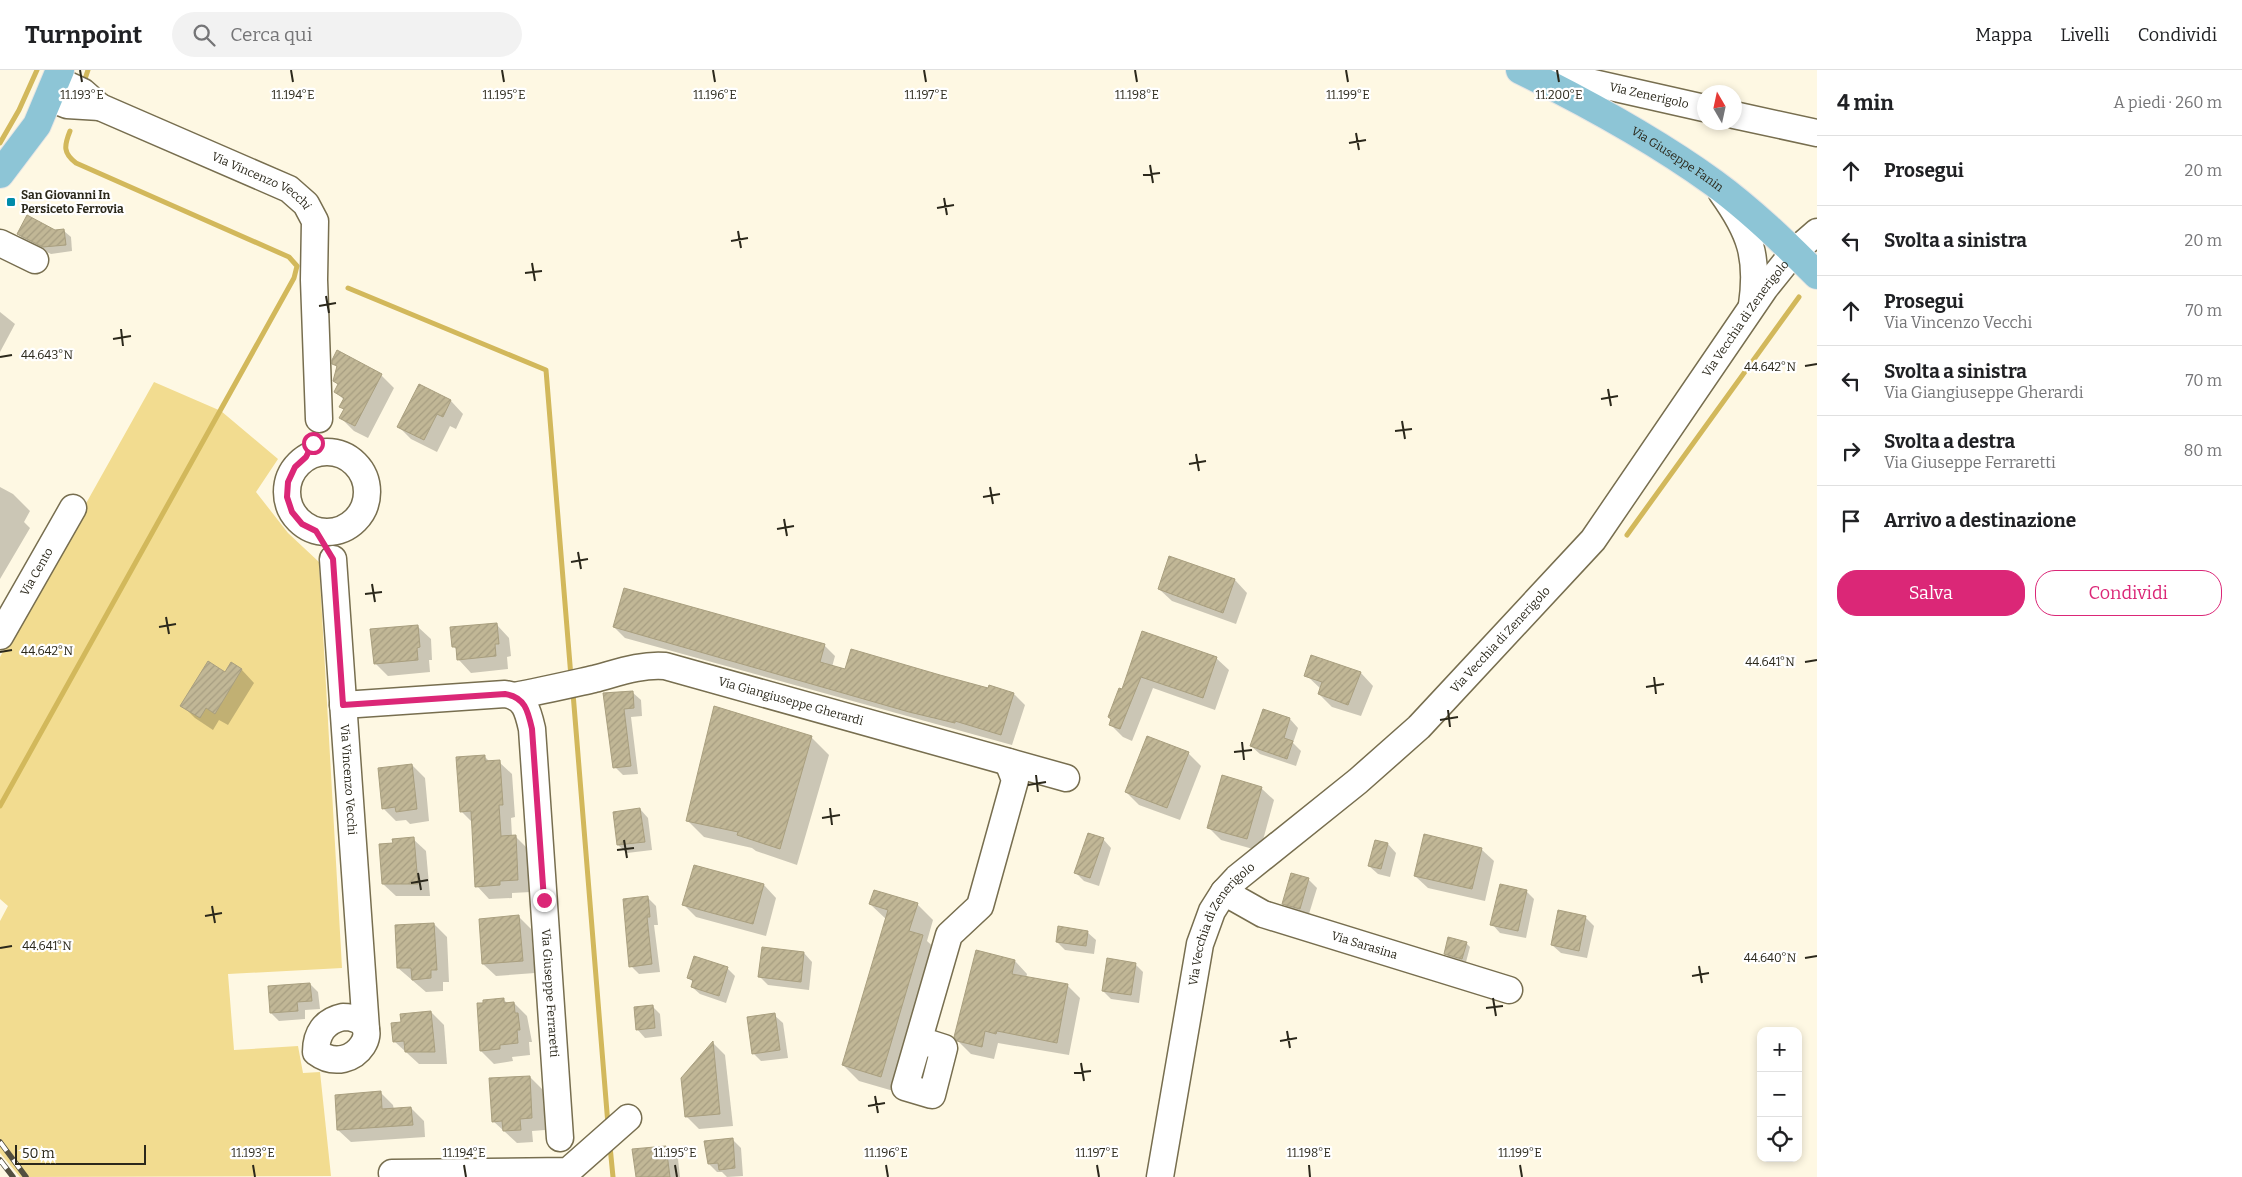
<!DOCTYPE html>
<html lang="it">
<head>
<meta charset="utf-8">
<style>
  :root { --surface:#fff; --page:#f2f2f2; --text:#202124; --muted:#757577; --line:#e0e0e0; --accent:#db2777 }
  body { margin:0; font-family:Bitter,serif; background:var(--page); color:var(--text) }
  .controls { position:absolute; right:15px; bottom:15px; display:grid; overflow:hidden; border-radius:10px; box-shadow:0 2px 8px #0003 }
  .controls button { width:45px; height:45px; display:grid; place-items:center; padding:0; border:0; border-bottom:1px solid var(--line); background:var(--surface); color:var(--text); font:25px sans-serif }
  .compass { position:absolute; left:1697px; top:15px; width:45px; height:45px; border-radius:50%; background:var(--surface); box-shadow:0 2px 8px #0003; rotate:351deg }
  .scale { position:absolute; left:15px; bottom:12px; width:131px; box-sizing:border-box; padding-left:5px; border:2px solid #2b281b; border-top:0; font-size:14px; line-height:18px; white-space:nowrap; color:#2b281b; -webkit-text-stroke:4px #fff; paint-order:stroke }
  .stop { position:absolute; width:15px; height:15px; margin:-11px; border:4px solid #db2777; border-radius:50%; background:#fff }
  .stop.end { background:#db2777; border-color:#fff; box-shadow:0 1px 5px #0008 }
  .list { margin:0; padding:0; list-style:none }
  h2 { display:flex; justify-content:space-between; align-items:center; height:65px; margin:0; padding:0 20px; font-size:21px }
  h2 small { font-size:16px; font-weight:400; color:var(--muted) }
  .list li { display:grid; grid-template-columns:32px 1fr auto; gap:15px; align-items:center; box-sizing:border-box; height:70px; padding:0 20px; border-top:1px solid var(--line) }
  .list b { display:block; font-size:19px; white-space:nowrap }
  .list p { margin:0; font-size:16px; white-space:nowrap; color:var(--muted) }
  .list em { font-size:16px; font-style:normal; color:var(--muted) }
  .actions { display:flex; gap:10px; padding:15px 20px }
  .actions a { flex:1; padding:11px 0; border:1px solid var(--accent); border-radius:20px; text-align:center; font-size:18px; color:var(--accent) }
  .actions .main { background:var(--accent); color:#fff }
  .icon { flex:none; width:28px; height:28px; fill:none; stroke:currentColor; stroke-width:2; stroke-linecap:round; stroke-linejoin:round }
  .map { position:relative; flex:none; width:1817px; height:1107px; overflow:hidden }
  header { display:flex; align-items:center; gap:30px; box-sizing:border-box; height:70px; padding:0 25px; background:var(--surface); border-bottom:1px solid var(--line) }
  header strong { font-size:24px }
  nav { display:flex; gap:28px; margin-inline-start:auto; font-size:18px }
  .search { width:350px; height:45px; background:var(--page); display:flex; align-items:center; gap:12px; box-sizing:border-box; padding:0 18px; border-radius:28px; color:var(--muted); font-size:19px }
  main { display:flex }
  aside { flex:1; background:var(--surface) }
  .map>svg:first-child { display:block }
</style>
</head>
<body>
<header>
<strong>Turnpoint</strong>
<div class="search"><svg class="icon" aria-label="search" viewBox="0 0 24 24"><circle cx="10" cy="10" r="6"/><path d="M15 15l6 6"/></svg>Cerca qui</div>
<nav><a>Mappa</a><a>Livelli</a><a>Condividi</a></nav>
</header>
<main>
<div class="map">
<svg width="1817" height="1107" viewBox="0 0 1817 1107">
  <defs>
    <pattern id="building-hatch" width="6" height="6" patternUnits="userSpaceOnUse" patternTransform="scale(1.25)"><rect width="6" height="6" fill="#c1b796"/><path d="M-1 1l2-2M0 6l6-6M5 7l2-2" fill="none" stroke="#a69d81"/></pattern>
  </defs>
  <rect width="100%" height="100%" fill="#fef8e3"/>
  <polygon fill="#f2dc90" points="154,312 221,341 278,389 256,422 288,463 319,492 342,898 228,904 234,980 298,976 303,1003 320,1002 331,1106 20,1107 0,1083 0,851 8,836 0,829 0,587"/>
  <g fill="#0003">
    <polygon points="64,161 71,167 72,181 51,184 25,171 18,164"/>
    <polygon points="0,242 15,254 0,282"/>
    <polygon points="333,293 381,305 394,318 368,368 354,361 341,348 345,341 341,336 344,330 336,322 339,315 334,310 338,298"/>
    <polygon points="419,316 451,331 463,344 456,359 450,356 437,382 411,369 399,357"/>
    <polygon points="0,417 13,424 30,441 24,452 30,458 0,509"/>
    <polygon points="1170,487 1235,510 1247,523 1236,554 1172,531 1159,519"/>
    <polygon points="497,555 509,568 511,586 507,587 508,599 471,603 459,590 458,581 454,577"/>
    <polygon points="418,557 431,569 432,590 429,590 430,602 388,606 375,593"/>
    <polygon points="614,557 824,575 835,586 832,597 846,601 989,619 990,617 1014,624 1025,635 1012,675 625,568"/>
    <polygon points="1143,563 1216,588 1229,600 1215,640 1153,618 1132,671 1123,667 1111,655"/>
    <polygon points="1312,587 1361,603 1373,616 1361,646 1332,637 1319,624 1321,619 1306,605"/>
    <polygon points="231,594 242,600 254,613 228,655 219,650 213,660 195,648 182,635 226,603"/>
    <polygon points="632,622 641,630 642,646 631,647 638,704 623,705 615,697 605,624"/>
    <polygon points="1263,641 1290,649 1298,658 1293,673 1301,681 1296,696 1260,684 1251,676"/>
    <polygon points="759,653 812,668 829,685 797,795 756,781 752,778 704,767 687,750"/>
    <polygon points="1188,683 1201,696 1180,750 1139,735 1126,722"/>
    <polygon points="484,686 490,692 499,692 512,704 515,747 511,748 512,766 515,766 528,779 531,822 512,823 512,828 489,829 477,816 473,753 461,741"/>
    <polygon points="412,695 425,708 429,751 410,754 406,750 396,751 383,738"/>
    <polygon points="1261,718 1274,730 1260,781 1221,770 1208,757"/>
    <polygon points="640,739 648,748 652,780 627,783 618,775"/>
    <polygon points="413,769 426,781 430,826 396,826 383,814 394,774"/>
    <polygon points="1103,769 1111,778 1099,816 1084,811 1076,803"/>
    <polygon points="1388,774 1396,783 1390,807 1378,804 1369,796"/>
    <polygon points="1481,779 1494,791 1485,831 1428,818 1415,806"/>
    <polygon points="695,796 764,815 776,828 766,866 696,847 684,835"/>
    <polygon points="1308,809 1317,818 1308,847 1291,842 1283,833"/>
    <polygon points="1526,821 1534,829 1526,868 1500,863 1492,854"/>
    <polygon points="647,827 656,836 658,855 654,855 660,902 639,904 631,896"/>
    <polygon points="870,834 917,834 933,850 927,871 939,882 897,1022 859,1011 843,995 887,850"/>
    <polygon points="519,847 531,859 535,903 496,906 483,894"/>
    <polygon points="1586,848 1594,856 1587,888 1561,883 1552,875"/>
    <polygon points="434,854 447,867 449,912 443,912 443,921 426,922 398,898"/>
    <polygon points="1087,862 1096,870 1094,884 1065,880 1057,872"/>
    <polygon points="1466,873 1470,877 1466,892 1449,887 1445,883"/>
    <polygon points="804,883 812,892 809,920 768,915 759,906"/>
    <polygon points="1015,891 1027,904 1026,908 1067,915 1080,928 1069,985 998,973 994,989 971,984 958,971"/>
    <polygon points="1135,894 1143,902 1139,933 1111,929 1103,921"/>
    <polygon points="727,898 735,906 726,933 700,924 692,917 693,912 688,907"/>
    <polygon points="310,914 318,922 320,939 305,940 305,949 279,951 271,943"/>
    <polygon points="503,929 508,934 514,933 527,946 532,972 529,972 530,985 512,987 513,991 494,994 481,981"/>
    <polygon points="652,936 660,944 662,966 645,968 637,959"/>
    <polygon points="431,942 444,955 447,994 419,994 394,971 402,954"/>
    <polygon points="774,945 783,953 788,988 761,991 753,983"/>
    <polygon points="713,973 725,985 733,1056 699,1059 686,1046"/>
    <polygon points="530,1007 543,1020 545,1060 532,1061 533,1072 517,1073 493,1051"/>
    <polygon points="381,1023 393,1035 394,1040 411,1038 424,1051 425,1067 351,1072 338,1060"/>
    <polygon points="732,1069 741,1078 743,1106 727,1107 722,1102 717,1102 709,1094"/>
    <polygon points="666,1077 678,1089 680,1107 637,1107"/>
  </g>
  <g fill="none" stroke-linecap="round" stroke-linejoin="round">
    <g stroke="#d2b85b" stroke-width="5">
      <polyline points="85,9 88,0"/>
      <polyline points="0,73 19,40 37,0"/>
      <polyline points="348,218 546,300 571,607"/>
      <polyline points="1627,465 1799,227"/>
      <polyline points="573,623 608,1055"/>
      <path d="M0 736 294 208 297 196 289 187 76 93C63 83 64 76 70 61"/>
      <polyline points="610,1076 613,1107"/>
    </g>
  </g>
  <g fill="url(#building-hatch)" stroke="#a99f7f">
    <polygon points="27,145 55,160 64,159 66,175 43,177 17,164"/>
    <polygon points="337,280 382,304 355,356 339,348 344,339 339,337 344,328 334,322 338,314 333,311 337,296 332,294 332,290"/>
    <polygon points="419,314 451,330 443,347 437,344 424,370 397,357"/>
    <polygon points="1169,486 1235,509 1223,543 1158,519"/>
    <polygon points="624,518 825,574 820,592 845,599 851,579 940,605 988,618 989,615 1014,623 1001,665 955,651 955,653 909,642 613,557"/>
    <polygon points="497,553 499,574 495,574 496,586 457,590 456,577 452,577 450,557"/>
    <polygon points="418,555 420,577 417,578 418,590 374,594 370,559"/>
    <polygon points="1142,561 1217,587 1203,628 1141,607 1120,659 1109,655 1111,649 1108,647 1119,618 1122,619"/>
    <polygon points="1311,585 1361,602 1348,635 1318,624 1322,612 1304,606"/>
    <polygon points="208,591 225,602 231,592 242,599 215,644 206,638 200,648 180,636"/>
    <polygon points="633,621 634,638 624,639 631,696 613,698 603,623"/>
    <polygon points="714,636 812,666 780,779 737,765 738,762 686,751"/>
    <polygon points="1263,639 1290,648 1284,668 1293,671 1287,689 1250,676"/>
    <polygon points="1147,666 1189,682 1167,738 1125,722"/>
    <polygon points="485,685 485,691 500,690 503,735 499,735 501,766 516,765 518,810 500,811 500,815 475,817 471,741 460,742 456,687"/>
    <polygon points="412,694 417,739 396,742 395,737 382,739 378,698"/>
    <polygon points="1222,705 1262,717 1247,769 1207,758"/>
    <polygon points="640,738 645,772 617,775 613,742"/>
    <polygon points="1088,763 1104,768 1090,808 1074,803"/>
    <polygon points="1424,764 1482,778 1472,819 1414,806"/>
    <polygon points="414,767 418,814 382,814 379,774 393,773 392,769"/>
    <polygon points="1375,770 1388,773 1381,799 1368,796"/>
    <polygon points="694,795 764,814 753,854 682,835"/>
    <polygon points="1291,803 1309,808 1300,839 1282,834"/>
    <polygon points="1500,814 1527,820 1518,861 1490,855"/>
    <polygon points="874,820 918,833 909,861 923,865 881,1007 842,995 888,840 869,834"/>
    <polygon points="648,826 650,847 647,847 652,894 629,897 623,829"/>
    <polygon points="1558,840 1586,846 1579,881 1551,875"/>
    <polygon points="519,845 523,891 482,894 479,849"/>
    <polygon points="434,853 437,900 431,900 431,908 412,910 411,898 397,898 395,855"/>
    <polygon points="1058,856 1088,861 1086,876 1056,872"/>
    <polygon points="1448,867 1467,872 1462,889 1444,884"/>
    <polygon points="762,877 804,882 801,912 758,907"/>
    <polygon points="976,880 1015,890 1012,904 1068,914 1057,973 997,961 996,964 985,961 982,977 957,971 954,967"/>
    <polygon points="694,886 728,897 719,926 691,917 693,910 687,908"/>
    <polygon points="1107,888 1136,893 1131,925 1102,921"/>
    <polygon points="310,913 312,931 297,932 298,941 270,943 268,916"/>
    <polygon points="504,928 504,933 514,932 515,943 518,943 520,960 517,960 518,973 500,975 500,979 480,981 477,933 483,933 483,930"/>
    <polygon points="653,935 655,958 636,960 634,937"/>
    <polygon points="431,941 435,982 405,982 404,971 393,972 391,953 401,952 400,944"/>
    <polygon points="775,943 780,980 752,984 747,947"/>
    <polygon points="713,971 720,1044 685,1047 681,1008"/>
    <polygon points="530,1006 532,1048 520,1049 521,1060 503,1061 502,1051 492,1052 489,1008"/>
    <polygon points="381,1021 382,1039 411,1037 413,1055 337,1060 335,1025"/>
    <polygon points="733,1068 735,1098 719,1100 718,1093 708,1094 704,1071"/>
    <polygon points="666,1076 670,1107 636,1107 632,1079"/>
  </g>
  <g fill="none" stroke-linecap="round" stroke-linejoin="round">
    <g stroke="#776e4f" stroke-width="29">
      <g id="minor">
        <path id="s1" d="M1536 0 1704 38"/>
        <polyline points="49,28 67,35 100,37 83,22 57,10"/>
        <path id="s2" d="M100 37 289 119 306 134 315 151 314 210 319 349"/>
        <polyline points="1734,45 1817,63"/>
        <path d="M1722 123C1750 162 1759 187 1752 235"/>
        <polyline points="0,173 35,190"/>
        <circle cx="327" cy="422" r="40"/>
        <path id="s3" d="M333 489 366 959"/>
        <path id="s4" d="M0 566 73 438"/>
        <path id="s5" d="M514 626C541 621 567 615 594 609 617 603 641 594 665 596L1066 708"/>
        <path id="s6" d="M343 635 505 624C525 627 528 641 532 659L560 1068"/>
        <path id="s7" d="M1224 822 1263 844 1509 920"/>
        <path d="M343 947C392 947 355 1011 316 982 316 964 324 951 343 947Z"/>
        <polyline points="919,970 944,978 932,1025 905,1017 949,865 980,836 1015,710 1008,692"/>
        <polyline points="392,1103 568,1101 628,1048"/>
        <path id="s8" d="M1160 1107 1200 874 1212 841 1224 822 1237 808 1358 711 1419 657 1593 470 1765 218 1794 182 1817 162"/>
      </g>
    </g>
    <g stroke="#e6e5e4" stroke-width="30">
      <g id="major">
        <path id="s9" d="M1520 0C1587 33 1653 69 1714 113 1751 140 1785 173 1817 205"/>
        <polyline points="0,104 37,55 60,0"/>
      </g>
    </g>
    <use href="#minor" stroke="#fff" stroke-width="26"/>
    <use href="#major" stroke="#8dc5d6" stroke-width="28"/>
    <g stroke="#534f40" stroke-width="5.5">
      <g id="rail">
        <polyline points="0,1072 26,1107"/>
        <polyline points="0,1090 13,1107"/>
      </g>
    </g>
    <use href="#rail" stroke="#fff" stroke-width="4" stroke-dasharray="11" stroke-linecap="butt"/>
  </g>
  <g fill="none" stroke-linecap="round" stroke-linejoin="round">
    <path stroke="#db2777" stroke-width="6" d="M313 373 306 387 295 397 288 412 287 427 292 442 302 454 316 461 333 489 343 635 505 624C525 627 528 641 532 659L544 830"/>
  </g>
  <path fill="none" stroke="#2b281b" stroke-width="2" d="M80 0 82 12M291 0 293 12M502 0 504 12M713 0 715 12M924 0 926 12M1135 0 1137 12M1346 0 1348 12M1557 0 1559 12M1356 63 1359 80M1349 73 1366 70M1150 95 1153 113M1143 105 1160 103M944 128 947 145M937 138 954 135M738 161 741 178M731 171 748 168M532 193 535 211M525 203 542 201M326 226 329 243M319 236 336 233M121 259 123 276M113 269 131 266M0 287 12 285M1805 296 1817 294M1608 319 1611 336M1601 329 1618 326M1402 351 1405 369M1395 361 1412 359M1196 384 1199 401M1189 394 1206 391M990 417 993 434M983 427 1000 424M784 449 787 466M777 459 794 456M578 482 581 499M571 492 588 489M372 514 375 532M365 524 382 522M166 547 169 564M159 557 176 554M0 582 12 580M1805 592 1817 590M1654 607 1656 624M1646 617 1664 614M1448 640 1450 657M1440 650 1458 647M1242 672 1244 690M1234 682 1252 680M1036 705 1038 722M1028 715 1046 712M830 738 832 755M822 748 840 745M624 770 627 788M617 780 634 778M418 803 421 820M411 813 428 810M212 836 215 853M205 846 222 843M0 878 12 876M1805 888 1817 886M1699 896 1702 913M1692 906 1709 903M1493 928 1496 946M1486 938 1503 936M1287 961 1290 978M1280 971 1297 968M1081 993 1084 1011M1074 1003 1091 1001M875 1026 878 1043M868 1036 885 1033M253 1095 255 1107M464 1095 466 1107M675 1095 677 1107M886 1095 888 1107M1097 1095 1099 1107M1309 1095 1310 1107M1520 1095 1522 1107"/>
  <rect fill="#008caa" stroke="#fff" stroke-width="2" x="6" y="127" width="10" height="10" rx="2.5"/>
  <g text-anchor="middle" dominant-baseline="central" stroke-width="4.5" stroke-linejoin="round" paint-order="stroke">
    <g font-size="12" fill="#2b281b" stroke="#fff">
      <text stroke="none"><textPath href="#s1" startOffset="116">Via Zenerigolo</textPath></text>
      <text stroke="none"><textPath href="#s9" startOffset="181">Via Giuseppe Fanin</textPath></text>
      <text stroke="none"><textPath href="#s2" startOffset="178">Via Vincenzo Vecchi</textPath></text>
      <text stroke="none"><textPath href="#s8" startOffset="1074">Via Vecchia di Zenerigolo</textPath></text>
      <text stroke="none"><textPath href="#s4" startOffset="74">Via Cento</textPath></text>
      <text stroke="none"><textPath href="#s8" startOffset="669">Via Vecchia di Zenerigolo</textPath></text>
      <text stroke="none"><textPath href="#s5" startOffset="285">Via Giangiuseppe Gherardi</textPath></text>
      <text stroke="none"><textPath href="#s3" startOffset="221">Via Vincenzo Vecchi</textPath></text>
      <text stroke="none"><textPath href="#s8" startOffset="264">Via Vecchia di Zenerigolo</textPath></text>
      <text stroke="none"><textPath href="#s7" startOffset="151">Via Sarasina</textPath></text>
      <text stroke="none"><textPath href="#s6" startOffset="475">Via Giuseppe Ferraretti</textPath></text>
    </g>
    <g font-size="12" font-weight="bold" fill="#2b281b" stroke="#fff" text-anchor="start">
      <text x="21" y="125">San Giovanni In<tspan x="21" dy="14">Persiceto Ferrovia</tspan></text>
    </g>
  </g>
  <g font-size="12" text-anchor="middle" fill="#2b281b" stroke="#fff" stroke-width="4.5" stroke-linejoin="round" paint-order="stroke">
    <text x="82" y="29">11.193°E</text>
    <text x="293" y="29">11.194°E</text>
    <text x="504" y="29">11.195°E</text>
    <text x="715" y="29">11.196°E</text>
    <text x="926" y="29">11.197°E</text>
    <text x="1137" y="29">11.198°E</text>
    <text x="1348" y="29">11.199°E</text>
    <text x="1559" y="29">11.200°E</text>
    <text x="47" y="289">44.643°N</text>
    <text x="1770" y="301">44.642°N</text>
    <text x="47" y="585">44.642°N</text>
    <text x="1770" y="596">44.641°N</text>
    <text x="47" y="880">44.641°N</text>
    <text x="1770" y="892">44.640°N</text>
    <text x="253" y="1087">11.193°E</text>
    <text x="464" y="1087">11.194°E</text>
    <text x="675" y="1087">11.195°E</text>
    <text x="886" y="1087">11.196°E</text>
    <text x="1097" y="1087">11.197°E</text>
    <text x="1309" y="1087">11.198°E</text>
    <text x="1520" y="1087">11.199°E</text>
  </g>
</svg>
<div class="controls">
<button>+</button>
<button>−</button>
<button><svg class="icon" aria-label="locate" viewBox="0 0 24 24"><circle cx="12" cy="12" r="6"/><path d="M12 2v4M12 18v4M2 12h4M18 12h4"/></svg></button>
</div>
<svg class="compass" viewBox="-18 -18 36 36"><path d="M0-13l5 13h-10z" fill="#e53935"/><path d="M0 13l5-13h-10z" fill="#757577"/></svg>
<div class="scale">50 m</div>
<div class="stop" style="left:313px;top:373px"></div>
<div class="stop end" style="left:544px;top:830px"></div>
</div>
<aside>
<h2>4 min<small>A piedi · 260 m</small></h2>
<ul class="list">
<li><svg class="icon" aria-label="ahead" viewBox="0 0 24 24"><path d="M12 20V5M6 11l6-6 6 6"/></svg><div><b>Prosegui</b></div><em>20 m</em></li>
<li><svg class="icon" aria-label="left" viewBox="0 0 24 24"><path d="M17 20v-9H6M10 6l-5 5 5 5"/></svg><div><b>Svolta a sinistra</b></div><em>20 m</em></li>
<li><svg class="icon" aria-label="ahead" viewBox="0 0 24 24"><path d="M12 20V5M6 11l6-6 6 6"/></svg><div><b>Prosegui</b><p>Via Vincenzo Vecchi</p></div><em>70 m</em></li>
<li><svg class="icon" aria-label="left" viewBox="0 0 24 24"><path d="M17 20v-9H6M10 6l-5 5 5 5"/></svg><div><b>Svolta a sinistra</b><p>Via Giangiuseppe Gherardi</p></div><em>70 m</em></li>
<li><svg class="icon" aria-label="right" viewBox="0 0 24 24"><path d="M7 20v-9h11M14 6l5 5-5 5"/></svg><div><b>Svolta a destra</b><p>Via Giuseppe Ferraretti</p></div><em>80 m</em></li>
<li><svg class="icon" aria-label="arrive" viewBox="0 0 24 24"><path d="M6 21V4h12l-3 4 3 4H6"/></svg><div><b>Arrivo a destinazione</b></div></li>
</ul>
<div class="actions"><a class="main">Salva</a><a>Condividi</a></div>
</aside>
</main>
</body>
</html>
